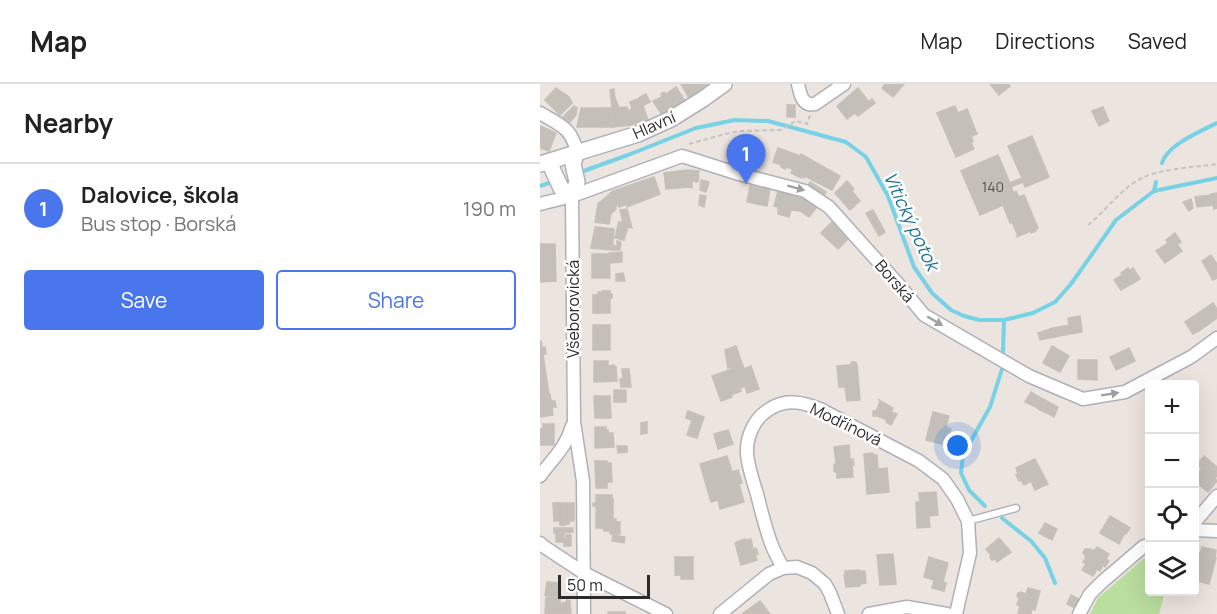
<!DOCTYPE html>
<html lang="en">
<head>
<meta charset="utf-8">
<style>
  :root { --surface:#fff; --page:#f6f6f6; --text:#222; --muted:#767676; --line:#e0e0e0; --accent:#4a76ed }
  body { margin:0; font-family:Manrope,sans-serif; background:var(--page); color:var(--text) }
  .controls { position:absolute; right:18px; bottom:18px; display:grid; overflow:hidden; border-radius:6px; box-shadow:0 6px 24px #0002 }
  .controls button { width:54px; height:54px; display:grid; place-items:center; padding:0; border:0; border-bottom:2px solid var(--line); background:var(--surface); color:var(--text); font:30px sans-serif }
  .scale { position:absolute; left:18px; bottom:15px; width:92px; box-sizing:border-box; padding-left:6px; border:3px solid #2b2b2b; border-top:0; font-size:16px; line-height:21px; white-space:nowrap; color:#2b2b2b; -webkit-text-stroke:4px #fff; paint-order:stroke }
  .you { position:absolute; left:418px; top:362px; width:21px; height:21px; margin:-15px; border:4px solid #fff; border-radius:50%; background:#1a73e8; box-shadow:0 0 0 9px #1a73e833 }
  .badge { display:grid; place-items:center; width:39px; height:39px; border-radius:50%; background:var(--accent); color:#fff; font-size:20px; font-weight:700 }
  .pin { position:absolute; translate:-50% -50px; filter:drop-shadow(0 2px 3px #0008) }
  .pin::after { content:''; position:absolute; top:32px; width:21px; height:18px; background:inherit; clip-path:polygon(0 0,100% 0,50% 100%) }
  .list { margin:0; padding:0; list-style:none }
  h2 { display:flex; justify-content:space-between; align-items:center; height:78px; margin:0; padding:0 24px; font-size:26px }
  h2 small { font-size:20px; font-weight:400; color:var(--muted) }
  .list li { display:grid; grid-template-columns:39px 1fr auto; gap:18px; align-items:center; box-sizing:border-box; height:90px; padding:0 24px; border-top:2px solid var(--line) }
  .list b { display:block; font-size:22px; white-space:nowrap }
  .list p { margin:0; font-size:20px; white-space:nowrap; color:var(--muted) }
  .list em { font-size:20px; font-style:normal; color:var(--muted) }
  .actions { display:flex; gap:12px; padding:18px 24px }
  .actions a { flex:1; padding:14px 0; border:2px solid var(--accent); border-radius:6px; text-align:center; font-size:21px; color:var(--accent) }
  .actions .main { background:var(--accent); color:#fff }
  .icon { flex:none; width:33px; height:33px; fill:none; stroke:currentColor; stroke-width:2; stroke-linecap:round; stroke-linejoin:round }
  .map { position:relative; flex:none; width:677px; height:530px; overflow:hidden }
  header { display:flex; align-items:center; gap:36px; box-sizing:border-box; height:84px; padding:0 30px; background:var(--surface); border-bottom:2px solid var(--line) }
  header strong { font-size:28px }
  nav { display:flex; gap:33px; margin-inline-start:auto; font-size:21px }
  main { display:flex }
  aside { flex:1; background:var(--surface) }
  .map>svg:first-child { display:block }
</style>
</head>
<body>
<header>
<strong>Map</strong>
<nav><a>Map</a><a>Directions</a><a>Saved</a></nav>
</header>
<main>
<aside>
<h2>Nearby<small></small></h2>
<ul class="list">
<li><span class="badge">1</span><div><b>Dalovice, škola</b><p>Bus stop · Borská</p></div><em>190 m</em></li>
</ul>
<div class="actions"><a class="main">Save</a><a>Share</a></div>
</aside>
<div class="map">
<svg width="677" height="530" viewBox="0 0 677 530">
  <rect width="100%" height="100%" fill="#ece4de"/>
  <polygon fill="#bade9e" points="609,470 610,508 625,508 619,530 550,530 558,514"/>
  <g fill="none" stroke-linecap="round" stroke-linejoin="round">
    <g stroke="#78d2e6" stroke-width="4">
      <path d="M622 79C627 61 661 47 677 39"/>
      <polyline points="38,89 88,71 156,44 195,36 228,37 306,58 326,73 348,112 374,183 392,209 411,226 424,232 439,236 464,236 493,229 515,218 531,200 576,136 614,107 677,94"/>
      <polyline points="0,102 14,97"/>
      <polyline points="614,107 616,98"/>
      <polyline points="463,269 464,236"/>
      <polyline points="445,422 429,406 421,389 423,371 450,323 463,282"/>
      <polyline points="462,434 491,457 505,474 515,499"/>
    </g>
  </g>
  <g fill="#c4c0b9" stroke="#c7c0b8" stroke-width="1.5">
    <polygon points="141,0 172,0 149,14"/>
    <polygon points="345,0 364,0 353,13 342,4"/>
    <polygon points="450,0 468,0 470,2 459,11"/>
    <polygon points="136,3 145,17 122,31 113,17 122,13 121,10 124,8 126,10"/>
    <polygon points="16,4 29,13 32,19 20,31 5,16"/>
    <polygon points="318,4 329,18 332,15 335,19 318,32 315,29 307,35 297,22"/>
    <polygon points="74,5 75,14 71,14 70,6"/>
    <polygon points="106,10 110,18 104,21 100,13"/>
    <polygon points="71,14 75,14 79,24 72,24"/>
    <polygon points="100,14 104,21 103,22 108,36 92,41 88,27 92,25 90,18"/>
    <rect x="247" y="21" width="8" height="12"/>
    <polygon points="34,22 37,24 26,35 23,33"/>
    <polygon points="415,22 418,29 427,25 437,50 431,52 433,57 431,59 434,65 416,73 397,29"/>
    <polygon points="87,23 92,41 72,43 72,24"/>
    <polygon points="563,23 569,37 559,42 552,27"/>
    <polygon points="37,24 36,31 30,38 26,35"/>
    <polygon points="41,24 62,24 62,43 37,43"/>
    <rect x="62" y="24" width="10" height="19"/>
    <polygon points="0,42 16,49 9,67 0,64"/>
    <polygon points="492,52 509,93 485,103 483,98 471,103 474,109 476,107 479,113 484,111 498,144 496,145 496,147 491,149 491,147 476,153 478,152 472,138 470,139 463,121 440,131 421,87 458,71 470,99 482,94 468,62"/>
    <polygon points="238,64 260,72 253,85 245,83 245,85 241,83 241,81 233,78"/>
    <polygon points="261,70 282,82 274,97 265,92 264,94 262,92 262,91 253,85"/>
    <polygon points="282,82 300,92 292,106 274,97"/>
    <polygon points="253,85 262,91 261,94 251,89"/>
    <polygon points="148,86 159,87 158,98 152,97 152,104 150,103 126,105 124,89"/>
    <polygon points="114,93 120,110 87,123 87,120 79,123 73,107"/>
    <polygon points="161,96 169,98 166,108 160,106"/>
    <polygon points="307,97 314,105 312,107 320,117 310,126 295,109"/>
    <polygon points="270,98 286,108 283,113 267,103"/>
    <polygon points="210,102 230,105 227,122 207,118"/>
    <polygon points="73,107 78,120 75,124 76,125 71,130 69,140 55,138 58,120"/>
    <polygon points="238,107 264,114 276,124 269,133 260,127 251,126 249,133 238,130 238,123 234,122"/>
    <polygon points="677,109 677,124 674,125 671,110"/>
    <polygon points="160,111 166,112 164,123 159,121"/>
    <polygon points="671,111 673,121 657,123 655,113"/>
    <polygon points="651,115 653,124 649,127 643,118"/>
    <polygon points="87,125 92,144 78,141 79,138 83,139 80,126"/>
    <polygon points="333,126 345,148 339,152 326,129"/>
    <polygon points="293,137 310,153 298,165 281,149"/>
    <polygon points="78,141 88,143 84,156 75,154"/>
    <polygon points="55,143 74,145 72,166 51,164"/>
    <polygon points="635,149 641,158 637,160 642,167 625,179 616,167 628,159 626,156"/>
    <polygon points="77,157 81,158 80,166 72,166 72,161 77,162"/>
    <polygon points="0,160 15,160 16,197 0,198"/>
    <polygon points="82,168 82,178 69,179 69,169"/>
    <polygon points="52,170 69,170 70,194 52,194"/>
    <polygon points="671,171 677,180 677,194 673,196 662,177"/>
    <polygon points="588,184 590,187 593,184 600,195 581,206 574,196 582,191 581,189"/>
    <polygon points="83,189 85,197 76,197 76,190"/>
    <polygon points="62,207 70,207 70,210 72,210 72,214 70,214 70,229 53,229 53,211 58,211 58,208 62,208"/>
    <polygon points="673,219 677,225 677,234 659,247 651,234"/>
    <polygon points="540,232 541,239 529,241 528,234"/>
    <polygon points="651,234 659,247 653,250 645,238"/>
    <polygon points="541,239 542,248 515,253 513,244"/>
    <rect x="53" y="241" width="17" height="25"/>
    <polygon points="513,244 515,253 500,256 498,249"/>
    <polygon points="0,257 1,257 2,263 5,263 6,270 0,270"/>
    <polygon points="196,262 202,279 201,279 202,281 203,281 204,285 211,282 219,305 207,309 205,302 200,304 201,307 191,311 192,313 181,317 172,292 192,285 191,283 188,284 185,266"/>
    <polygon points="512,262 529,272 520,288 503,279"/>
    <polygon points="589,264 595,277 576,286 570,273"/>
    <polygon points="0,270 3,270 5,284 0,285"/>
    <polygon points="538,276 557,276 557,296 538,295"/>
    <polygon points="54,277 68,277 68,282 74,281 75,283 76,283 77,297 54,298"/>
    <polygon points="312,278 315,278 317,280 320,316 307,317 305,303 299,303 297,282 310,281"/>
    <polygon points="5,284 8,304 0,306 0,285"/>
    <polygon points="82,285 89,285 91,303 81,303 80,295 83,295"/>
    <polygon points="8,304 9,310 0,311 0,306"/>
    <polygon points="74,306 86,306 86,312 74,313"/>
    <polygon points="491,308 499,313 494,322 485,318"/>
    <polygon points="10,310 11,317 15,317 16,323 12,323 13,331 0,333 0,311"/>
    <polygon points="54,312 70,312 71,334 55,334"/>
    <polygon points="86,312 86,318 74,318 74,313"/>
    <polygon points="499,313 505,316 500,326 494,322"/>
    <polygon points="339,316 353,324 351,328 357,330 351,341 346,338 347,336 338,332 333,332 333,327 336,327 340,318"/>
    <polygon points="505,316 512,320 507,329 500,326"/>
    <polygon points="512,320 518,323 514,333 507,329"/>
    <polygon points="148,327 164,333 157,354 147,351 152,336 146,334"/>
    <polygon points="393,328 409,332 406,343 411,345 408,358 403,357 402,360 386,356"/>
    <polygon points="107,338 107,349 101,350 101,339"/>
    <polygon points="3,340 14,340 14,361 0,361 0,345 3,345"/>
    <polygon points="55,343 66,343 66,347 68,346 68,349 73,349 74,363 55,364"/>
    <polygon points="188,346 193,360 178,365 174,350"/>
    <polygon points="309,361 310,376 313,375 314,381 312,381 313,393 297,394 297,389 294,387 294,381 296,379 294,363"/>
    <polygon points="77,362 87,362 87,368 78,369"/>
    <polygon points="333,369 334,371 337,371 338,385 347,384 349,408 327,410 324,370"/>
    <polygon points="187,372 192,388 198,386 202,399 199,400 204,418 180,425 178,416 171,418 160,380"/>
    <polygon points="664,372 677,383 677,392 675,394 677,397 668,408 654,397 654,394 662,384 657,381"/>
    <polygon points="495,375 508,400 495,406 491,397 484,401 481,396 479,397 476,391 478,389 476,384"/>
    <polygon points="55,377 67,377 67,379 71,379 72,398 67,398 67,404 56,404"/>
    <polygon points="396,408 398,431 389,432 390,443 377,444 376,418 380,418 379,409"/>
    <polygon points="56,411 72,411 72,415 73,415 73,429 56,429 56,422 53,422 53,419 56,419"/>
    <polygon points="13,419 24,419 24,441 20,441 20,437 14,437"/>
    <polygon points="24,419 34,419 34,437 29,437 29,440 24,441"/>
    <polygon points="56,429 73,429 73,435 76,435 76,438 80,438 80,450 70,450 70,447 64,447 63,444 56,444"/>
    <polygon points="570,432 590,444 586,450 585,449 579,460 560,449"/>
    <polygon points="505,439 517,445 512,456 499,449"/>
    <rect x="14" y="444" width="10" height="5"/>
    <polygon points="24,444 33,444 33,448 24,449"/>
    <rect x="16" y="449" width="8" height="9"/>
    <polygon points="26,451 31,451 31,462 24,462 24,455 26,455"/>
    <polygon points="73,451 85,453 84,459 72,457"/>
    <polygon points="459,454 471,468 457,478 455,475 452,476 450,473 451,471 446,465"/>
    <polygon points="204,455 206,456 211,455 213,465 216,464 218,470 215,470 217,476 201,481 195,459"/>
    <polygon points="557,463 569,470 566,475 569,477 565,483 563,481 560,487 557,485 553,492 542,486 546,479 543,478 546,473 543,469 545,465 550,465 554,467"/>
    <polygon points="662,463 676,466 675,474 660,470"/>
    <polygon points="659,469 676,474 669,500 654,496 654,485"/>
    <polygon points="353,470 356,500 340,501 337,471"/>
    <polygon points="135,473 153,473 153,495 141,495 141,491 135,491"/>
    <polygon points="389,473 408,479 403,498 406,499 404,507 392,504 394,496 384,493"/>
    <polygon points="319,486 320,502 306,503 304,491 305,491 305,487"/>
    <polygon points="319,487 325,487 326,499 320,500"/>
    <polygon points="7,498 20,499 19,512 5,511"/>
    <polygon points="488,504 500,507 495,526 492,525 491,530 478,530 480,522 477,521 479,515 477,512 478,509 481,508 486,510"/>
    <polygon points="531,511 539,515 535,524 527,520"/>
    <polygon points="6,513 20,513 20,519 25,519 27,516 30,517 31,530 5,530"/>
    <polygon points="220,517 230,530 202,530"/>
    <rect x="68" y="528" width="17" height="2"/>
  </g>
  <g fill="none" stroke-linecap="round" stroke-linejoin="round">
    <g stroke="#aeb1ba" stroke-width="9">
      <polyline id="service" points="428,437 476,424"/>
    </g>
    <g stroke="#aeb1ba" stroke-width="15">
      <g id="minor">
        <path d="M258 0C260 9 262 23 275 20L304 0"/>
        <path d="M0 29C20 41 31 43 37 68"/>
        <polyline points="32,112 34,338 43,397 44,530"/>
        <polyline points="0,120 32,112 142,72 199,90 265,107 289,123 360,202 384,231 489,292 543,315 585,308 651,273 677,254"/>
        <path d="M0 392C13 374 26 364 32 342"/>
        <polyline points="654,439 677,412"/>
        <polyline points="654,446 677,447"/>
        <polyline points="0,459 3,462 44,489 126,530"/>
        <path d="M243 484C239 476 234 468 231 459 225 443 221 426 217 410 213 397 208 383 207 370 206 353 214 335 228 326 246 314 262 318 280 325L379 377 403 395 417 415 428 437 430 469 416 530"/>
        <polyline points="180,530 229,490 243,484 257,483 272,489 285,500 290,509 298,530"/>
        <polyline points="329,530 367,523 407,530"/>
        <polyline points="539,530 550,510 562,498 603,463 610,460"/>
      </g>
    </g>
    <g stroke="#aeb1ba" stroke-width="18">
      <g id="tertiary">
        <polyline points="9,78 21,104 32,112 37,98 33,80 37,68"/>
        <polyline points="0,80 98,50 131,35 163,15 184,0"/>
      </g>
    </g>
    <g stroke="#c4c4c4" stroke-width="2" stroke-dasharray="4.5 3" stroke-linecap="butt">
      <polyline points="149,60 185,50 200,47 241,46 256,37 267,40 270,31"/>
      <path d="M548 141C566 127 581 104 602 94 620 85 656 83 677 80"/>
    </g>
    <use href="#service" stroke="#fff" stroke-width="6"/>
    <use href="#minor" stroke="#fff" stroke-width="12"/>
    <use href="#tertiary" stroke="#fff" stroke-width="15"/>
  </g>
  <defs><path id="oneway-solid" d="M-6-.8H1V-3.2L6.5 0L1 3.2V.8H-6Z" transform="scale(1.5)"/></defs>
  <g fill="#a0a0a0">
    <use href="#oneway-solid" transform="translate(256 104) rotate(15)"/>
    <use href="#oneway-solid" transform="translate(395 237) rotate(30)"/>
    <use href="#oneway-solid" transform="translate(570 310) rotate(-9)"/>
  </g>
  <g text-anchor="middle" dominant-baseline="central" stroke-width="5" stroke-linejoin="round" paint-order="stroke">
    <g font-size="14" fill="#51504e">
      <text x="453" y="102">140</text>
    </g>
    <g font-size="16" fill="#2b2b2b" stroke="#fff">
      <text transform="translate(114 41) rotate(-24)">Hlavní</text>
      <text transform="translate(355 197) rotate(49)">Borská</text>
      <text transform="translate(33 225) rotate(-90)">Všeborovická</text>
      <text transform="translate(306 340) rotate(26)">Modřínová</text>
    </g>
    <g font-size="18" font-style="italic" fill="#177392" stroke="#fff">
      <text transform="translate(372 137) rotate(65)">Vitický potok</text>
    </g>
  </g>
</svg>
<div class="controls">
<button>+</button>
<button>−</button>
<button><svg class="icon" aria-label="locate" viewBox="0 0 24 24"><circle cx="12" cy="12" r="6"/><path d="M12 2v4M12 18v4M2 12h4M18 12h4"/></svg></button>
<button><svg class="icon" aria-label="layers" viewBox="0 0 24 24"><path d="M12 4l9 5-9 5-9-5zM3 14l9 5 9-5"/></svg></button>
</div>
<div class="scale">50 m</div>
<div class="you"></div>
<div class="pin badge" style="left:206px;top:100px">1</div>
</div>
</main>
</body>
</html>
